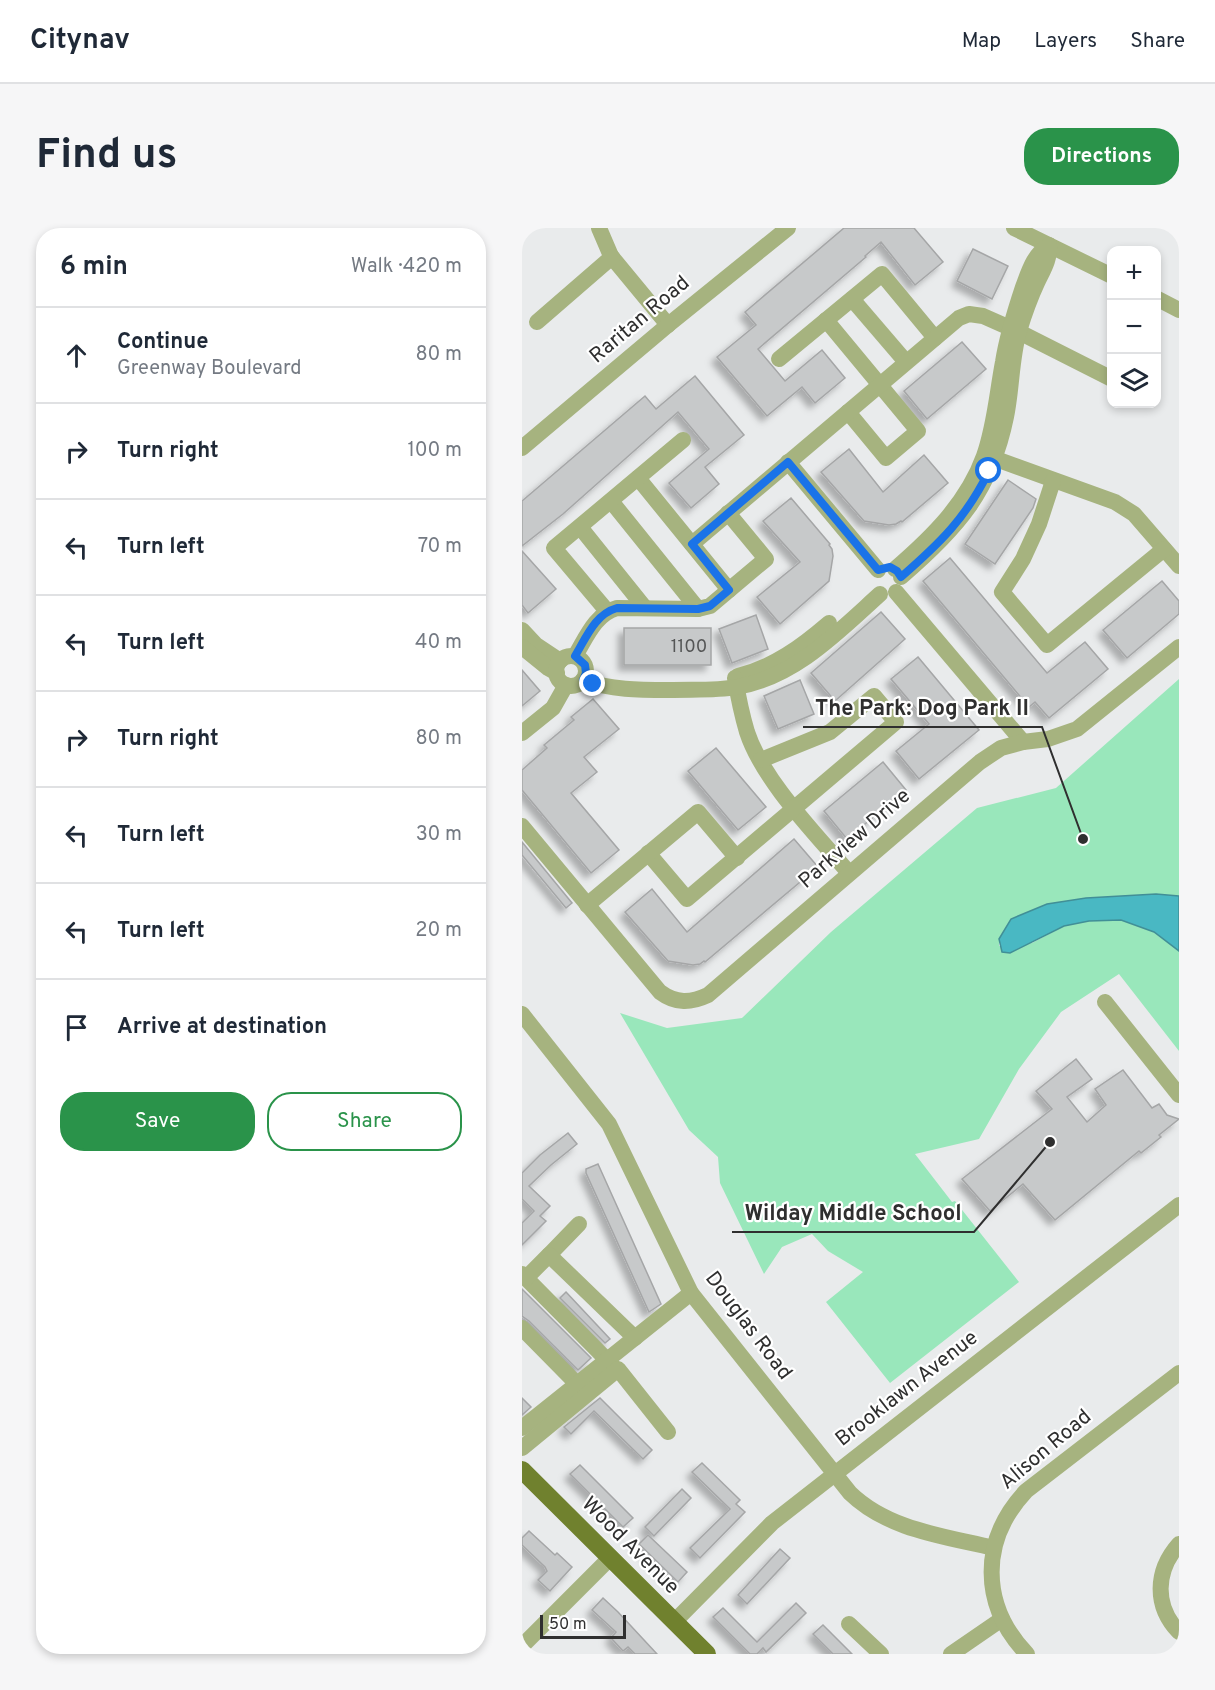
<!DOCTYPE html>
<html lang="en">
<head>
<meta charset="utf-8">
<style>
  :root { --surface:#fff; --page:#f6f6f7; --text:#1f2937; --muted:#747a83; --line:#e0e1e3; --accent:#2a934a }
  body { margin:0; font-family:Overpass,sans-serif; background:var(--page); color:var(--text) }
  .controls { position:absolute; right:18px; top:18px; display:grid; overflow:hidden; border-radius:12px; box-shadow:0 3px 9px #0003 }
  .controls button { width:54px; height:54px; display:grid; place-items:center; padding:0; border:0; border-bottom:2px solid var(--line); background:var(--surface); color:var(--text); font:30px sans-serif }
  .scale { position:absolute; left:18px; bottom:15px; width:86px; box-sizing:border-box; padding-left:6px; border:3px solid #2f2f2f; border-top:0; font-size:16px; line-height:21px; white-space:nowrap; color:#2f2f2f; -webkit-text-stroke:4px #fff; paint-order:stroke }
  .stop { position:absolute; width:18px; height:18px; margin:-14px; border:4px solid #1a73e8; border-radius:50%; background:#fff }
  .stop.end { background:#1a73e8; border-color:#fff; box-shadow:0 2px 6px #0008 }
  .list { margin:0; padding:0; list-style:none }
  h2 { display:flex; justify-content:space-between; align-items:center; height:78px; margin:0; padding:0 24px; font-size:26px }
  h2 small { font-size:20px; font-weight:400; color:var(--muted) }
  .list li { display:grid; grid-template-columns:39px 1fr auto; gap:18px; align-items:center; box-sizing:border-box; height:96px; padding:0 24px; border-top:2px solid var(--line) }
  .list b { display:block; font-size:22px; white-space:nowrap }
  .list p { margin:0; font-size:20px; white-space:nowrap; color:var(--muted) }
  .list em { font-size:20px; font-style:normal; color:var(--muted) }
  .actions { display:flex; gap:12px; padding:18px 24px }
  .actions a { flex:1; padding:14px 0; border:2px solid var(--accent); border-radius:24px; text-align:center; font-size:21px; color:var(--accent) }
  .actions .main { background:var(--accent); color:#fff }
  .icon { flex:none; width:33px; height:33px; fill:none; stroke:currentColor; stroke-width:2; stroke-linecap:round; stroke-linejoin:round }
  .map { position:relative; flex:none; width:657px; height:1426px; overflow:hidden; border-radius:24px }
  header { display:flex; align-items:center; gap:36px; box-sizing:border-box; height:84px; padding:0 30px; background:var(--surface); border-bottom:2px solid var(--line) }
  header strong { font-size:28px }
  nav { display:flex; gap:33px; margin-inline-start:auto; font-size:21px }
  .intro { display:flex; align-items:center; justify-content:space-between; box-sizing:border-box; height:144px; padding:0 36px }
  h1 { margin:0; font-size:42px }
  .button { padding:15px 27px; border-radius:24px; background:var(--accent); color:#fff; font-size:21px; font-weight:700 }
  main { display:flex; gap:36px; padding:0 36px }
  aside { flex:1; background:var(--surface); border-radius:24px; box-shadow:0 3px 9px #0003 }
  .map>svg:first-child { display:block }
</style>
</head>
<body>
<header>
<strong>Citynav</strong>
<nav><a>Map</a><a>Layers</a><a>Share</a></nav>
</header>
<div class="intro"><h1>Find us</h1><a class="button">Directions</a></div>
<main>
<aside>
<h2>6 min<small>Walk · 420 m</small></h2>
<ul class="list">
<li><svg class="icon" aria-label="ahead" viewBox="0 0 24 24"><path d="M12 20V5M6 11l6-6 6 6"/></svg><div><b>Continue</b><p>Greenway Boulevard</p></div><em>80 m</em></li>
<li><svg class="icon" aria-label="right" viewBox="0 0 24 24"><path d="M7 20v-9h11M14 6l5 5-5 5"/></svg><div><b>Turn right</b></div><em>100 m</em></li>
<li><svg class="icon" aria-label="left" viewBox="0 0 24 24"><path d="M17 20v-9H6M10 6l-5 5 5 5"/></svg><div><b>Turn left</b></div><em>70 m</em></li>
<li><svg class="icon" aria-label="left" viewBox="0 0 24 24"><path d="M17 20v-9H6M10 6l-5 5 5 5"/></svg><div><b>Turn left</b></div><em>40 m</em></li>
<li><svg class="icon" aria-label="right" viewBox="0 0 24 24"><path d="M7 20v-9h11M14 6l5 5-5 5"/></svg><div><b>Turn right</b></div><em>80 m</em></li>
<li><svg class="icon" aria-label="left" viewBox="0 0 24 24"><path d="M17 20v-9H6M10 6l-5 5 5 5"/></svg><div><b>Turn left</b></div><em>30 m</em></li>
<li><svg class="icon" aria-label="left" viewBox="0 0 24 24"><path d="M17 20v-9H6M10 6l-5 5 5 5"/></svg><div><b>Turn left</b></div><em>20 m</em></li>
<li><svg class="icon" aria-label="arrive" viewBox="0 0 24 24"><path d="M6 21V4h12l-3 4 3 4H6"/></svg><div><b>Arrive at destination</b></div></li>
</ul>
<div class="actions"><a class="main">Save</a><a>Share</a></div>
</aside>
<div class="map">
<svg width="657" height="1426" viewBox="0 0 657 1426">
  <defs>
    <filter id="shadow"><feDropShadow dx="-5.5" dy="5.5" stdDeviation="3" flood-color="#0004"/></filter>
  </defs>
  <rect width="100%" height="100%" fill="#e9ebec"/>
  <polygon fill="#99e7bb" points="657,451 657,668 634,666 564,670 489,691 477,711 477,718 510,715 542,698 567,693 599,692 632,704 657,723 657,823 597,746 539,784 497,841 457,911 393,926 430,974 433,973 497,1054 368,1155 304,1074 341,1044 306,1023 290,1006 260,1019 242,1046 198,955 196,929 167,902 98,785 145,800 220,790 309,704 455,580 534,560"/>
  <polygon fill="#49b8c3" stroke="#418f97" stroke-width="1.5" points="634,666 657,668 657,723 632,704 599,692 567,693 542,698 488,725 480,724 477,711 489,691 525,676 564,670"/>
  <g fill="#c7c9ca" stroke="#a5a6a7" stroke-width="1.5" filter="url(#shadow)">
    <polygon points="322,0 392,0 421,34 393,57 359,14 343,28 344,29 236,121 263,153 300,122 323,150 293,175 280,159 245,188 195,129 234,97 223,84"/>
    <polygon points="451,21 486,38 470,71 435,53"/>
    <polygon points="440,114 464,141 405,191 382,163"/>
    <polygon points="173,148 222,207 183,239 197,256 169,280 147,255 187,221 156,184 41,286 0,318 0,273 123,168 134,181"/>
    <polygon points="327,221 361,264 402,227 426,255 380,294 379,293 374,296 367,297 342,293 299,244"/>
    <polygon points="486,252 514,271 511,280 473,336 443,316"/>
    <polygon points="269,270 308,316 307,317 310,321 311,328 307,353 258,396 235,369 278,334 241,293"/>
    <polygon points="0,323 34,361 6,385 0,377"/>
    <polygon points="428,330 525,445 563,414 586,441 527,490 513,474 507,479 401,353"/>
    <polygon points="640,353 657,373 657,386 605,430 581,402"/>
    <polygon points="359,384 383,411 313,473 289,445"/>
    <polygon points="234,387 246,421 210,435 197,401"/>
    <rect x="102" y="400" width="87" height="37"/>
    <polygon points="396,429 457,502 397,551 374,523 407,496 369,451"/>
    <polygon points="0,442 18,463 0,478"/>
    <polygon points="278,452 292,486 256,501 242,468"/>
    <polygon points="71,471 97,501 62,529 75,544 49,565 97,622 69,645 0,562 0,542 25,520 22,517 52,492 49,489"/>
    <polygon points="194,520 244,579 216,602 166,543"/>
    <polygon points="361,534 384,562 325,611 302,583"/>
    <polygon points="272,611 296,639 183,734 182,733 178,736 171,737 146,733 103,684 130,661 165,704"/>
    <polygon points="0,614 50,675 44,680 0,627"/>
    <polygon points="554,831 570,851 545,869 565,894 584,877 573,861 601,842 630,880 637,876 645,887 657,891 637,907 639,909 619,925 617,923 533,992 501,956 468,983 440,951 530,881 514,863"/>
    <polygon points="46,905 55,916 29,937 7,958 28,978 18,988 24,993 0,1017 0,995 12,983 0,971 0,945 18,927"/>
    <polygon points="76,936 139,1076 127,1084 64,945 64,941"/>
    <polygon points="0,1061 69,1130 56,1142 7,1093 0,1088"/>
    <polygon points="44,1064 88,1111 83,1115 38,1070"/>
    <polygon points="0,1170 9,1179 0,1187"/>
    <polygon points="78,1170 130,1222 121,1231 72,1183 49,1206 42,1199"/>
    <polygon points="180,1235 218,1272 214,1276 223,1284 178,1330 168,1320 208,1281 170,1244"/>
    <polygon points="58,1237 111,1290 101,1299 48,1246"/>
    <polygon points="160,1261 169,1270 132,1308 123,1299"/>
    <polygon points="7,1303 33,1327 35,1325 50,1339 28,1363 16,1352 25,1343 23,1339 0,1317 0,1310"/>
    <polygon points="126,1307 165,1344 156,1354 117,1316"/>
    <polygon points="258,1321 268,1330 225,1376 216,1367"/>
    <polygon points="81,1370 96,1384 135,1426 113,1426 106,1419 101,1423 89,1410 94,1404 70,1382"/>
    <polygon points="274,1375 284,1385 244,1424 241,1420 235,1426 228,1426 191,1389 201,1380 235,1414"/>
    <polygon points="301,1397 330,1426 311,1426 291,1406"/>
  </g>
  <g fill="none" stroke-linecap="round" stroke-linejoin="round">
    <g stroke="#a6b37f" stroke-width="16">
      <polyline points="77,0 89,28 146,97"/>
      <polyline points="492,0 590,48"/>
      <polyline points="634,70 657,82"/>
      <polyline points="330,71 384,134"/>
      <polyline points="304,92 396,203 364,230 326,184"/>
      <polyline points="15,94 90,29"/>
      <polyline points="257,131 360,46 413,110"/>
      <polyline points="0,220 146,97 266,0"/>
      <polyline points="463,227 593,274 612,286 657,338"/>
      <polyline points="266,234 356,342"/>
      <polyline points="116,250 207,362"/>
      <polyline points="531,253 517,296 501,331 480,364 525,417 642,321"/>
      <polyline points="89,273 176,381"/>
      <polyline points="58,299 123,380"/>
      <polyline points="170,316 437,90 447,86 461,88 497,104 590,151"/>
      <path d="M373 341C410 309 445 275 462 228 473 197 475 165 481 134 485 108 493 83 501 59 507 43 512 26 527 17 528 32 521 42 515 55 508 70 502 87 497 103 489 131 490 160 484 189 469 263 435 301 379 349"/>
      <polyline points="374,364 501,514"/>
      <polyline points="85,383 32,320 161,212"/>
      <polyline points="0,402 14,417 38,433"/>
      <polyline points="0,419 26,440 35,445"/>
      <path d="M53 428C64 410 73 386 95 380L176 381 188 378 244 331 206 285"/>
      <circle cx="49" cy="443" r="15"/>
      <path d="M216 448C252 439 279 419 307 395"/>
      <path d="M213 450C216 468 220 487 225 504 241 553 294 606 327 645"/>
      <path d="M61 452C89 462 117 462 147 462 169 461 193 463 215 459 273 449 316 404 358 366"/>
      <polyline points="0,505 31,480 44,457"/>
      <path d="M0 598 138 764C154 776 169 775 186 767L458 534 479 520 501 514 526 511 555 501 657 419"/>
      <polyline points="126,625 165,671 374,494 352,468 308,504 239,532"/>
      <polyline points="65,677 176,584 215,630"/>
      <polyline points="583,774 657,867"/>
      <path d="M0 786 87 896 169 1065 328 1265C366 1302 422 1308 472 1320"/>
      <polyline points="27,1027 57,996"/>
      <polyline points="0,1046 85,1132"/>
      <polyline points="4,1050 27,1027 113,1110"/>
      <polyline points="0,1100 55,1156"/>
      <polyline points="0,1200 169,1065"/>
      <polyline points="0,1220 96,1141 146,1204"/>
      <path d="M657 1316C633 1343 632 1378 657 1404"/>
      <polyline points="152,1394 250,1295 657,977"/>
      <polyline points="327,1396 359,1426"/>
      <polyline points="0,1418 88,1330"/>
      <polyline points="429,1426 480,1391"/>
      <path d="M505 1426C458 1377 458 1312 504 1263L657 1145"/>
    </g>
    <polyline stroke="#70812e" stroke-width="18" points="0,1242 185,1426"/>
  </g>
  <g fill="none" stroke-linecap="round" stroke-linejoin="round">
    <path stroke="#1a73e8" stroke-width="8" d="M71 456 61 452 64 445 63 437 53 428C64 410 73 386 95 380L176 381 188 378 207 362 170 316 266 234 356 342 368 339 375 343 379 349C418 315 444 290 467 243"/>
  </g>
  <g text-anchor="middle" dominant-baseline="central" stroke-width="4.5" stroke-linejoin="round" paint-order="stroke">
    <g font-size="18" fill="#555656">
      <text x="167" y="419">1100</text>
    </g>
    <g font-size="21" fill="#2f2f2f" stroke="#fff">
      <text transform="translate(118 92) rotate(-40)">Raritan Road</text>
      <text transform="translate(333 611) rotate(-41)">Parkview Drive</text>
      <text transform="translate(226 1098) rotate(53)">Douglas Road</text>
      <text transform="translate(385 1161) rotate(-38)">Brooklawn Avenue</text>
      <text transform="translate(524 1222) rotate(-40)">Alison Road</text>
      <text transform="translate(108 1318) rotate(45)">Wood Avenue</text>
    </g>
  </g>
  <path fill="none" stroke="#2f2f2f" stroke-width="2" d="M561 611L520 499H281M528 914L452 1004H210"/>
  <g fill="#2f2f2f" stroke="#fff" stroke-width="2">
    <circle cx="561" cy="611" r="6"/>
    <circle cx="528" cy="914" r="6"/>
  </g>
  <g font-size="22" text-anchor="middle" font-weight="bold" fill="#2f2f2f" stroke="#fff" stroke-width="4.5" stroke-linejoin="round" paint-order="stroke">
    <text x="400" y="487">The Park: Dog Park II</text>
    <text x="331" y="992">Wilday Middle School</text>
  </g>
</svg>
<div class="controls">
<button>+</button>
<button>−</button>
<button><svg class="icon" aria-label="layers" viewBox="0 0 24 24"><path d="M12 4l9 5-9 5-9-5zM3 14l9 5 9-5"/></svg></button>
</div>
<div class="scale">50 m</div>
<div class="stop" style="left:467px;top:243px"></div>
<div class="stop end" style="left:71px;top:456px"></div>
</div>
</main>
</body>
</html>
